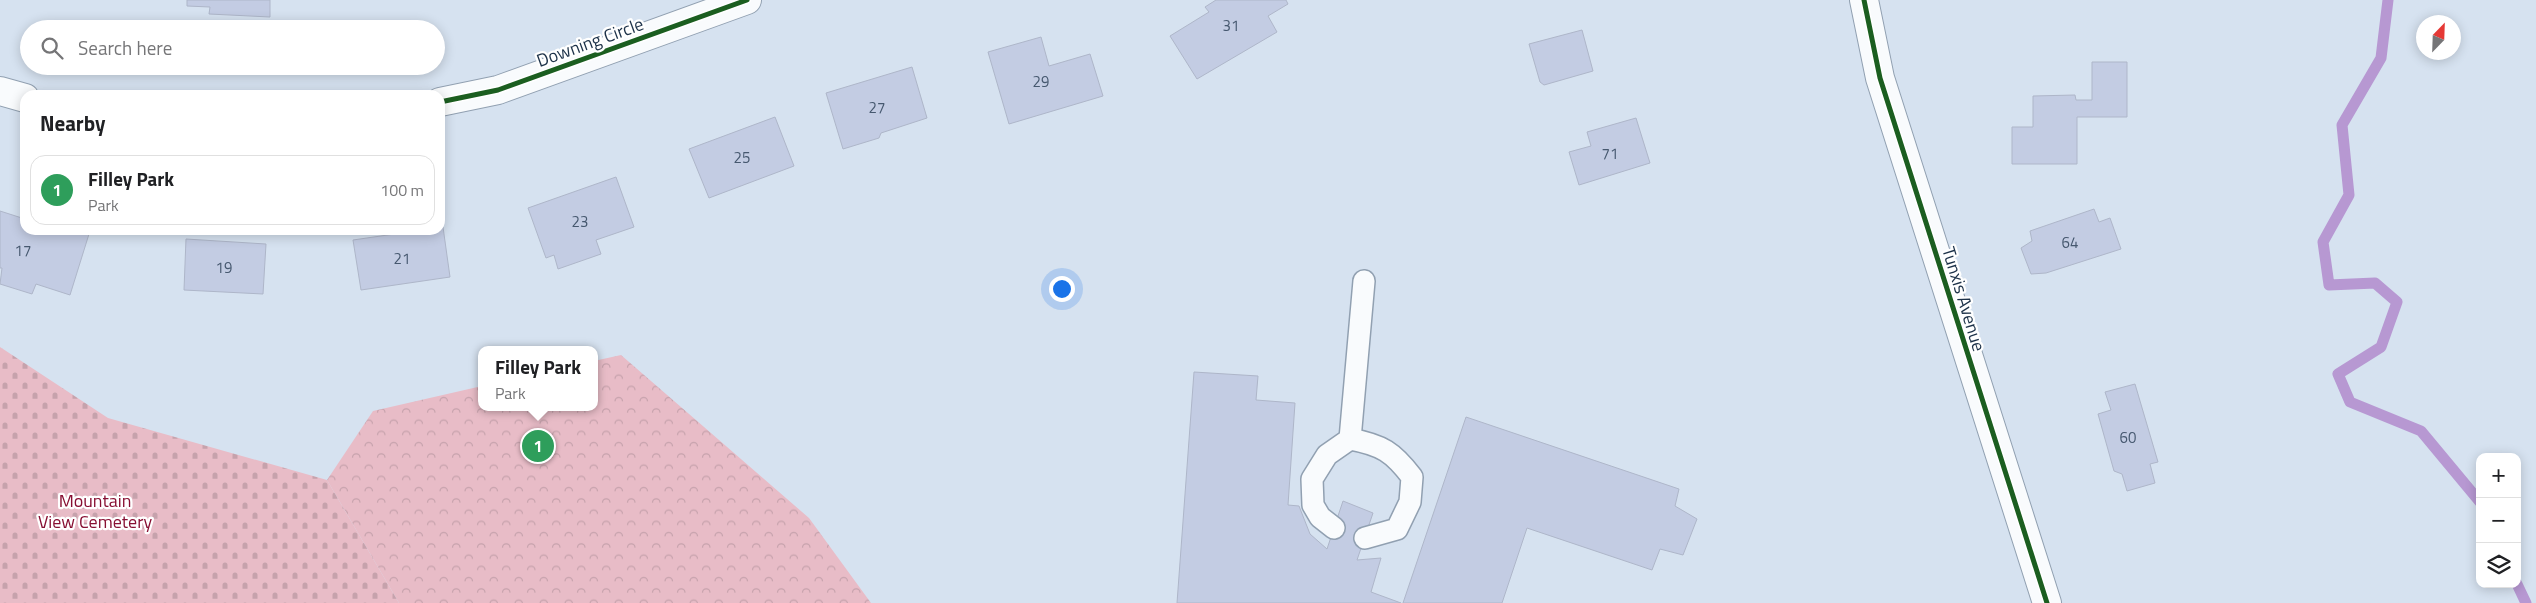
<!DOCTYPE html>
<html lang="en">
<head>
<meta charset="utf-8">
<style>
  :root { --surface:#fff; --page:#f6f6f6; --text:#202124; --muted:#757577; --line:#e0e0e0; --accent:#2563eb }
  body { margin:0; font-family:"Titillium Web",sans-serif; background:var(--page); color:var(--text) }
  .controls { position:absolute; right:15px; bottom:15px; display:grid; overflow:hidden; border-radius:10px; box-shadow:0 2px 12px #0003 }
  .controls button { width:45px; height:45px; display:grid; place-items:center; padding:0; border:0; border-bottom:1px solid var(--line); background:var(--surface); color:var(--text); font:25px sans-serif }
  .compass { position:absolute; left:2416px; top:15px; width:45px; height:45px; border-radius:50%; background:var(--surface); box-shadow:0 2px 12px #0003; rotate:23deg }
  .you { position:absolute; left:1061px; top:288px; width:18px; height:18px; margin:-12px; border:4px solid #fff; border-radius:50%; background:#1a73e8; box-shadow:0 0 0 8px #1a73e833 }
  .badge { display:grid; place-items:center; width:32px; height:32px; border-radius:50%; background:var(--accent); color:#fff; font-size:16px; font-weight:700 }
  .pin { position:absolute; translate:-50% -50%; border:2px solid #fff; box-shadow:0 1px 5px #0006 }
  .popup { position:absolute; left:478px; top:346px; width:120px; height:65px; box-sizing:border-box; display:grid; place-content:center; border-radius:10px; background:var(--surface); filter:drop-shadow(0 1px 4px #0005); font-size:16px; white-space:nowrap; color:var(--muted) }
  .popup b { font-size:19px; color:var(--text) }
  .popup::after { content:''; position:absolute; left:50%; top:100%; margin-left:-10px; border:10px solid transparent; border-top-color:var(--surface) }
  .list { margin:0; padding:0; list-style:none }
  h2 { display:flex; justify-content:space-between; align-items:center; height:65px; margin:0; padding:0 20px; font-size:21px }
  h2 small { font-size:16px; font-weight:400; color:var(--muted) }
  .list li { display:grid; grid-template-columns:32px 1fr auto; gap:15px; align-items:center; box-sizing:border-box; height:70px; margin:0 10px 10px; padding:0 10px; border:1px solid var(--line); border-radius:15px }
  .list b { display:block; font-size:19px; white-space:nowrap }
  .list p { margin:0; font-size:16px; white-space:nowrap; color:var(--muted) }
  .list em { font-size:16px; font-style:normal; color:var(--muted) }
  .icon { flex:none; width:28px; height:28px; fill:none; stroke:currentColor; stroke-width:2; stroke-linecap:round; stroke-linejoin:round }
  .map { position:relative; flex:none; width:2536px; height:603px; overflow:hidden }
  .search { position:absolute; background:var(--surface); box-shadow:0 2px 12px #0003; left:20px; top:20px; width:425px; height:55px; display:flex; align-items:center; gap:12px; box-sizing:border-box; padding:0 18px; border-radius:28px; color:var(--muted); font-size:19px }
  .panel { position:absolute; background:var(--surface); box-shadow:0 2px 12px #0003; left:20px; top:90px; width:425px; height:145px; border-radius:15px }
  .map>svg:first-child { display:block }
</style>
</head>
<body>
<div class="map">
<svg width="2536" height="603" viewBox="0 0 2536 603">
  <defs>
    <pattern id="forest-crowns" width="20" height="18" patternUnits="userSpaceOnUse" patternTransform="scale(1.25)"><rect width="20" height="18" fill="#e8bcc7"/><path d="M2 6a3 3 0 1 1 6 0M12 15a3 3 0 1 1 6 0" fill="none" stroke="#c6a2ac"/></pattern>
    <pattern id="cemetery-stones" width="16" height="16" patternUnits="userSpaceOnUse" patternTransform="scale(1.25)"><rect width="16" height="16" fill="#e8bcc7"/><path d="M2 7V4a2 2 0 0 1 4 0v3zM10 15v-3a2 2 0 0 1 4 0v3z" fill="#c6a2ac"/></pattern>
  </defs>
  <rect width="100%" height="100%" fill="#d6e2f0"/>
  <polygon fill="url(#forest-crowns)" points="621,355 809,518 871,603 399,603 327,480 373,411 482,386 482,407 594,407 594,361"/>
  <polygon fill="url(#cemetery-stones)" points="0,347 108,418 327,480 399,603 0,603"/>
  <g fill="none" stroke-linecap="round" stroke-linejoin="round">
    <g stroke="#b798d2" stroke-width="11">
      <polyline points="2388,0 2381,58 2342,125 2349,195 2323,242 2329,285 2375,283 2397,302 2381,347 2338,374 2350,402 2421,431 2480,502"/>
      <polyline points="2517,584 2526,603"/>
    </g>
  </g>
  <g fill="#c3cce3" stroke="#aeb6c9">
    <polygon points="187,0 270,0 270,17 209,14 210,7 187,6"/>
    <polygon points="1216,0 1286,0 1288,4 1268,16 1277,32 1197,79 1170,36 1209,12 1205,7"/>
    <polygon points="1582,30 1593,71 1544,85 1540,82 1529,44"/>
    <polygon points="1041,37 1049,66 1090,54 1103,96 1009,124 988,52"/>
    <polygon points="2092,62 2127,62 2127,117 2077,117 2077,164 2012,164 2012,127 2033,127 2033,96 2075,95 2076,100 2092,100"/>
    <polygon points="912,67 927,118 881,133 879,138 843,149 826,93"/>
    <polygon points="775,117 794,166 709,198 689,149"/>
    <polygon points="1636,118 1650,163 1579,185 1569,152 1591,146 1587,132"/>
    <polygon points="616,177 634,227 596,240 601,254 558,269 554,255 546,258 528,208"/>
    <polygon points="2094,209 2099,222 2110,218 2121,249 2046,273 2031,274 2021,248 2032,241 2030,231"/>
    <polygon points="0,211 25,219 25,230 77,230 89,234 70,295 36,284 32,294 0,284 2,268 0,268"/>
    <polygon points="440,227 443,227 450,277 361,290 353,240 422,230 440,230"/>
    <polygon points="186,239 266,244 263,294 184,290"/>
    <polygon points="1194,372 1258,376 1256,400 1295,403 1288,505 1299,506 1310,534 1327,549 1343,501 1373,513 1357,560 1381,558 1371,592 1401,603 1177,603"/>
    <polygon points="2135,384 2158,462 2150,464 2155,483 2127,491 2122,474 2114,471 2098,414 2111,410 2105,392"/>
    <polygon points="1466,417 1679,489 1675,506 1697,519 1683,555 1660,549 1652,570 1527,528 1502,603 1403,603"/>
  </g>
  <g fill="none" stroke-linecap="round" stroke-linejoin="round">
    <g stroke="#91a0b1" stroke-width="24">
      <g id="service">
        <path d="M1350 439C1382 445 1393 452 1412 477L1410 502 1397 529 1365 538"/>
        <polyline points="1334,528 1320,517 1313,505 1312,479 1327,455 1350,439 1364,281"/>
      </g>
    </g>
    <g stroke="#91a0b1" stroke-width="30">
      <g id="minor">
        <polyline points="0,91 25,98"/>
        <polyline points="440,102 498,90 747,0"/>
      </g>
    </g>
    <g stroke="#91a0b1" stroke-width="30">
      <polyline id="secondary" points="1864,0 1880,78 2047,603"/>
    </g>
    <use href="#service" stroke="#f9fbfd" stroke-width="21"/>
    <use href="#minor" stroke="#f9fbfd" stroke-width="28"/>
    <use href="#secondary" stroke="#f9fbfd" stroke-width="28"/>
    <g stroke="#fff" stroke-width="8">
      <g id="cycleway">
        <polyline points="1864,0 1880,78 2047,603"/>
        <polyline points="440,102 498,90 747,0"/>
      </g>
    </g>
    <use href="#cycleway" stroke="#1b5e20" stroke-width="5"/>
  </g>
  <g text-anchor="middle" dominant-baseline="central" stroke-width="4.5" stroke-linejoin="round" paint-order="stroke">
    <g font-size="15" fill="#46586f">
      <text x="1231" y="25">31</text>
      <text x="1041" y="81">29</text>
      <text x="877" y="107">27</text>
      <text x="1610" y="153">71</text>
      <text x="742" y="157">25</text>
      <text x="580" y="221">23</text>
      <text x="2070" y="242">64</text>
      <text x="23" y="250">17</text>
      <text x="402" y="258">21</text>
      <text x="224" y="267">19</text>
      <text x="2128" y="437">60</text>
    </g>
    <g font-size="18" fill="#1c3148" stroke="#fff">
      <text transform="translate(590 42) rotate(-20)">Downing Circle</text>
      <text transform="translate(1964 299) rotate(73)">Tunxis Avenue</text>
    </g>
    <g font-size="18" fill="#870f32" stroke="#fff">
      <text x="95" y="500">Mountain<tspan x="95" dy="21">View Cemetery</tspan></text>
    </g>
  </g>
</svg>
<div class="controls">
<button>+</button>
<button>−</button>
<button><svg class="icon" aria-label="layers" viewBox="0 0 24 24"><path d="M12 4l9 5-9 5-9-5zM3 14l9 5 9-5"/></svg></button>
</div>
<svg class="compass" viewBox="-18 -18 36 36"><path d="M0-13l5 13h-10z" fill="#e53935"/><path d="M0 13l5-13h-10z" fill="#757577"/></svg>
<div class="you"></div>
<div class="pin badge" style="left:538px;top:446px;background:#2e9e5b">1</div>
<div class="popup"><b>Filley Park</b>Park</div>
<div class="search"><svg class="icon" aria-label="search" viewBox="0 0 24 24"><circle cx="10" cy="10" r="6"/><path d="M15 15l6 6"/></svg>Search here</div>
<section class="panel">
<h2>Nearby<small></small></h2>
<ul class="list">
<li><span class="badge" style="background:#2e9e5b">1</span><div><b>Filley Park</b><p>Park</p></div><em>100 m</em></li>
</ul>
</section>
</div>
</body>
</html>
